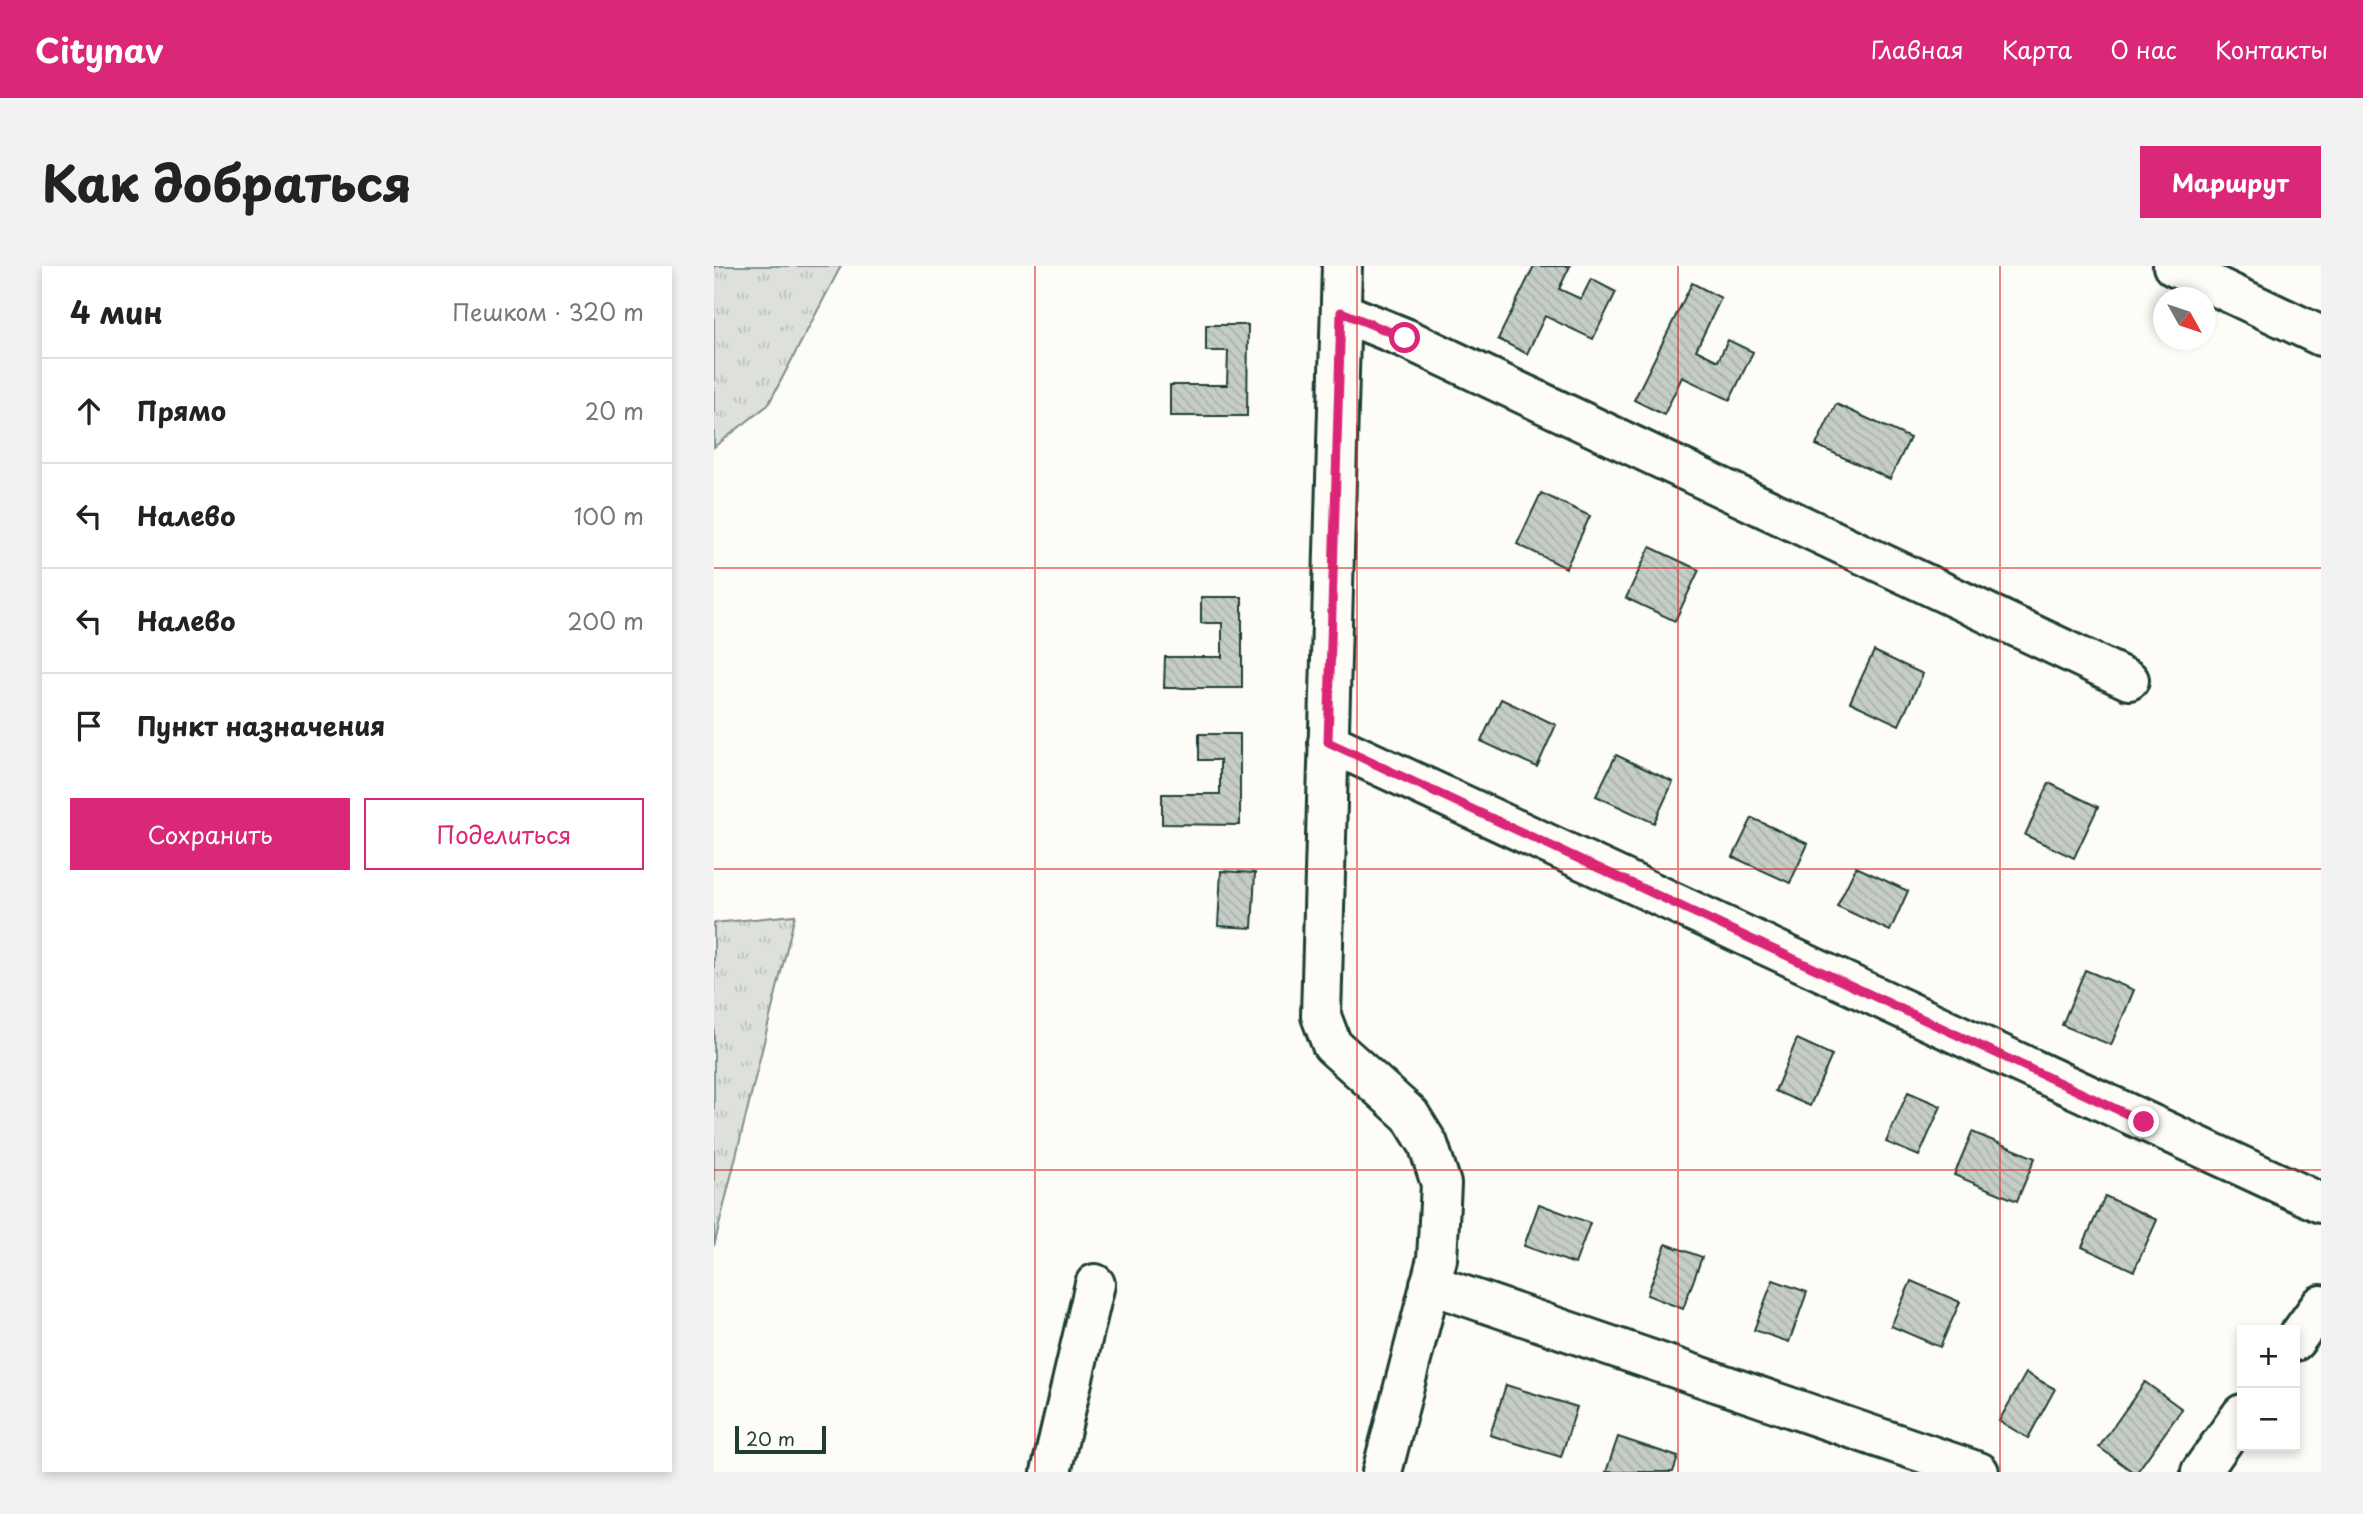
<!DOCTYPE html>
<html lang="ru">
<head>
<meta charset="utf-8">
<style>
  :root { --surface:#fff; --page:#f2f2f2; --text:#222; --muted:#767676; --line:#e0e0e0; --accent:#db2777 }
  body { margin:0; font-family:"Playpen Sans",sans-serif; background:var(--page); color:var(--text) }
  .controls { position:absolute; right:21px; bottom:21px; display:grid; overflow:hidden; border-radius:0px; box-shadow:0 4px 10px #0003 }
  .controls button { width:63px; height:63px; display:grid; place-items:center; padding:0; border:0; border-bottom:2px solid var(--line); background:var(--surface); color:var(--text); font:35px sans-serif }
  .compass { position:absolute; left:1439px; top:21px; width:63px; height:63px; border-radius:50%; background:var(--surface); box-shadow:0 4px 10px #0003; rotate:130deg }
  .scale { position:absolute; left:21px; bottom:18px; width:91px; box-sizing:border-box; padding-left:7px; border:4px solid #1f3d34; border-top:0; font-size:19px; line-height:24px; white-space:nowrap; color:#1f3d34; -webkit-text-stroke:5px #fdfcf7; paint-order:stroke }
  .stop { position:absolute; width:21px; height:21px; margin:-16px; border:5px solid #db2777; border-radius:50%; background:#fff }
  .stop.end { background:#db2777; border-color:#fff; box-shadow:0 2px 7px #0008 }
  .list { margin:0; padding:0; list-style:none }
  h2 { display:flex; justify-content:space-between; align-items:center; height:91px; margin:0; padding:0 28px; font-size:30px }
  h2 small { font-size:23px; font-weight:400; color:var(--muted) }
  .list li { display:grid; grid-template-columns:46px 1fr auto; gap:21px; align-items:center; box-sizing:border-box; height:105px; padding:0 28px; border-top:2px solid var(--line) }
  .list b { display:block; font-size:26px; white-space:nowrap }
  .list em { font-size:23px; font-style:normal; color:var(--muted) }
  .actions { display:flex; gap:14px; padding:21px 28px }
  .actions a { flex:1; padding:16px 0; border:2px solid var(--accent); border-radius:0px; text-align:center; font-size:24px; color:var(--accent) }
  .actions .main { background:var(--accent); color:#fff }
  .icon { flex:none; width:38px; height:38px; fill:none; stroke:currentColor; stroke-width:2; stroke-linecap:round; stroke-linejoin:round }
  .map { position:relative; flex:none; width:1607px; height:1206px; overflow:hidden; border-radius:0px }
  header { display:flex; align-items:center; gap:42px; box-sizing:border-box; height:98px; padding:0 35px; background:var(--accent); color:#fff }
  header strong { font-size:33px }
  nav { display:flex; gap:38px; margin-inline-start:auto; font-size:24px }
  .intro { display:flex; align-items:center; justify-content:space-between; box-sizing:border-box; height:168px; padding:0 42px }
  h1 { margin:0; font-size:49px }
  .button { padding:18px 32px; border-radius:0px; background:var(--accent); color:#fff; font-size:24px; font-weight:700 }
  main { display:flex; gap:42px; padding:0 42px }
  aside { flex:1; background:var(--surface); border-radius:0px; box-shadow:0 4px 10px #0003 }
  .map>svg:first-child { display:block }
</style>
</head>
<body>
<header>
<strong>Citynav</strong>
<nav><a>Главная</a><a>Карта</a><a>О нас</a><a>Контакты</a></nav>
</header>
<div class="intro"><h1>Как добраться</h1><a class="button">Маршрут</a></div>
<main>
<aside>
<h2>4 мин<small>Пешком · 320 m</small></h2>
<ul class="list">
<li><svg class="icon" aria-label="ahead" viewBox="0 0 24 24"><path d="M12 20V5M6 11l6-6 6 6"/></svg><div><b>Прямо</b></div><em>20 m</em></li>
<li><svg class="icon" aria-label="left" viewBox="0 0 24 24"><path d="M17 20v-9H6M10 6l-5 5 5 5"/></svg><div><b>Налево</b></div><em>100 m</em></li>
<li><svg class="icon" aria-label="left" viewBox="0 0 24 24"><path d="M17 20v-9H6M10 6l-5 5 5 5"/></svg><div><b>Налево</b></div><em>200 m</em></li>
<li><svg class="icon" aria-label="arrive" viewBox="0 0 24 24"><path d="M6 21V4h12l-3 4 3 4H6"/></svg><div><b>Пункт назначения</b></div></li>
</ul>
<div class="actions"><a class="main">Сохранить</a><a>Поделиться</a></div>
</aside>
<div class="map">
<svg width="1607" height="1206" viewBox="0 0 1607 1206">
  <defs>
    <pattern id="grass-tufts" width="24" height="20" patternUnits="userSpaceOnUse" patternTransform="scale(1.75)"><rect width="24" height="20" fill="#dde0db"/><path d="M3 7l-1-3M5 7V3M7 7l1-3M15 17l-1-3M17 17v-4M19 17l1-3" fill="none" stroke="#bdc1bd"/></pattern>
    <pattern id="building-back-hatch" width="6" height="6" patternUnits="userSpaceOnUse" patternTransform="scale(1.75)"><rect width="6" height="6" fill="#c6cdc7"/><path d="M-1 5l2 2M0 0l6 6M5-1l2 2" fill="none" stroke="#aab1ac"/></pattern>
  </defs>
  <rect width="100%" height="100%" fill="#fdfcf7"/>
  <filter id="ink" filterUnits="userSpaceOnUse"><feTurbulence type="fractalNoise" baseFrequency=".0143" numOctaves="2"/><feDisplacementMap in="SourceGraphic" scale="14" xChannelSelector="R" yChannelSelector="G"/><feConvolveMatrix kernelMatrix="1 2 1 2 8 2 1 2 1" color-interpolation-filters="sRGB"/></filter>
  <g filter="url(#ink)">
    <g fill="url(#grass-tufts)" stroke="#7e8e88" stroke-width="2">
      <polygon points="0,0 127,0 54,139 0,181"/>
      <polygon points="81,649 0,980 0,657"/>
    </g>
    <g fill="url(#building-back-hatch)" stroke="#1f3d34" stroke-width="2">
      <polygon points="820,0 856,0 845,23 867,33 877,13 902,26 879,73 831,50 813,88 784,73"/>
      <polygon points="978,17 1007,32 982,84 1004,95 1014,74 1039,86 1016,134 968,111 950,149 920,134"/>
      <polygon points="492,59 534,59 533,150 456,150 456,119 513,119 514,85 492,85"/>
      <polygon points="1122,138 1196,172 1176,213 1102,179"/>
      <polygon points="827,227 876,250 852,302 803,278"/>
      <polygon points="936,281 985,304 961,355 912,332"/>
      <polygon points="487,331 528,331 528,422 450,422 451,391 508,391 508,357 487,357"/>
      <polygon points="1160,385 1209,408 1185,459 1136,436"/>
      <polygon points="787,433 842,459 823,501 767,475"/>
      <polygon points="485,468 526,468 526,559 448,558 448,528 506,528 506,494 485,494"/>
      <polygon points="902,489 959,516 940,557 882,530"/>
      <polygon points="1335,517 1384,541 1360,592 1311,569"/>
      <polygon points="1038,552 1094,578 1076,617 1019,591"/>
      <polygon points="1142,601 1194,625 1176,665 1123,640"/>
      <polygon points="507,605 541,607 538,662 504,660"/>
      <polygon points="1371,704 1420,724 1397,779 1348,759"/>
      <polygon points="1083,773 1118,789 1096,840 1061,825"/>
      <polygon points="1194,826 1227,840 1205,890 1172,876"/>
      <polygon points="1258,866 1321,892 1303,935 1240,909"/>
      <polygon points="1391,930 1443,954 1420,1005 1368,981"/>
      <polygon points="825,938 876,957 861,998 810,980"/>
      <polygon points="952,978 988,991 969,1043 933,1029"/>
      <polygon points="1059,1014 1093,1026 1075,1076 1040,1064"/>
      <polygon points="1197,1015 1246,1036 1226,1081 1177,1060"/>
      <polygon points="1312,1107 1341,1123 1314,1172 1285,1155"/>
      <polygon points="1431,1116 1468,1143 1423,1206 1419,1206 1385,1181"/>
      <polygon points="792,1119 863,1141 847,1191 776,1169"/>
      <polygon points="904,1171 964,1191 959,1206 892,1206"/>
    </g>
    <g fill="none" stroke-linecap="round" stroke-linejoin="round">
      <g stroke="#1f3d34" stroke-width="44">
        <g id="minor">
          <polyline points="628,0 607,750 618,779 696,849 714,878 727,918 723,993 668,1206"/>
          <polyline points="1459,0 1607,70"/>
          <polyline points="627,46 691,72 1415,414"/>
          <polyline points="614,476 1607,937"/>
          <polyline points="716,1018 1265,1206"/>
          <polyline points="1581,1075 1607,1039"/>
          <polyline points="337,1206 381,1018"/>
          <polyline points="1487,1206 1528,1148"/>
        </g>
      </g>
      <use href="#minor" stroke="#fdfcf7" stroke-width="38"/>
    </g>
  </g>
  <g fill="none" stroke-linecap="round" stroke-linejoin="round" filter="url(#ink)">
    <polyline stroke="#db2777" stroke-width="9" points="691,72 627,46 614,476 1430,856"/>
  </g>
  <path fill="none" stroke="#d62828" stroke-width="2" stroke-opacity="0.55" d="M321 0V1206M643 0V1206M964 0V1206M1286 0V1206M0 302H1607M0 603H1607M0 904H1607"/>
</svg>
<div class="controls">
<button>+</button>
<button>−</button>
</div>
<svg class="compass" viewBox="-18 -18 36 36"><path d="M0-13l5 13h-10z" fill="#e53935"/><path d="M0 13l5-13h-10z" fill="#767676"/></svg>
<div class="scale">20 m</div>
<div class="stop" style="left:691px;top:72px"></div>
<div class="stop end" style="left:1430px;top:856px"></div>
</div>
</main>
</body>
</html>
